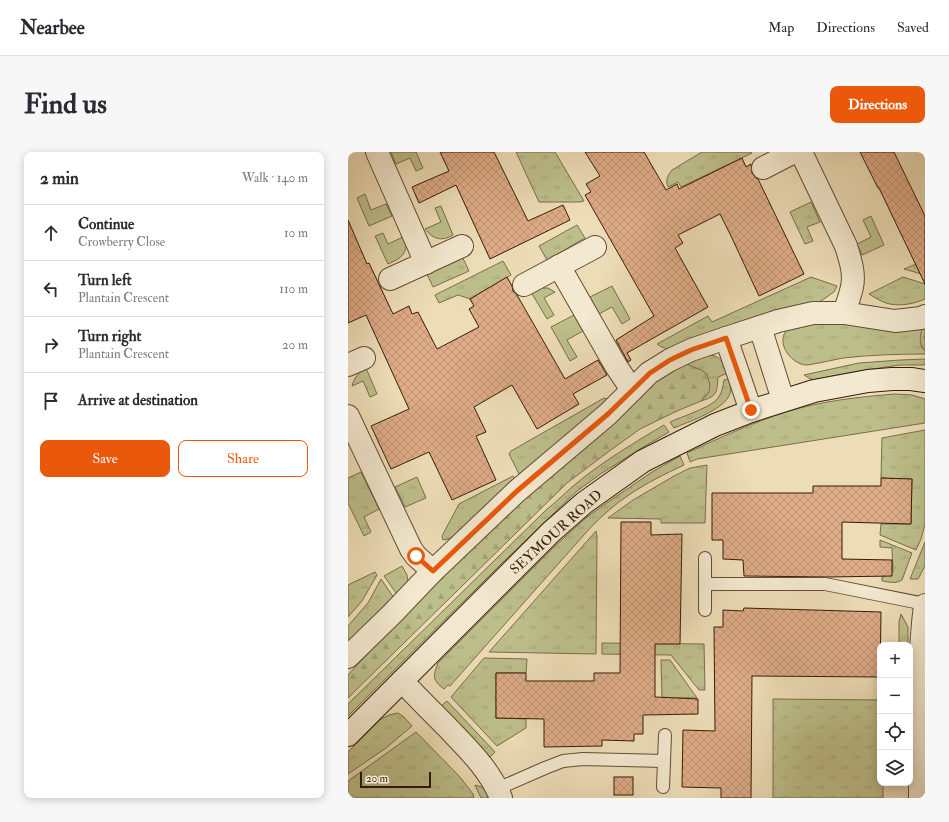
<!DOCTYPE html>
<html lang="en">
<head>
<meta charset="utf-8">
<style>
  :root { --surface:#fff; --page:#f7f7f7; --text:#2b2b33; --muted:#7c7c81; --line:#e1e1e2; --accent:#ea580c }
  body { margin:0; font-family:"IM FELL Double Pica",serif; background:var(--page); color:var(--text) }
  .controls { position:absolute; right:12px; bottom:12px; display:grid; overflow:hidden; border-radius:8px; box-shadow:0 2px 10px #0003 }
  .controls button { width:36px; height:36px; display:grid; place-items:center; padding:0; border:0; border-bottom:1px solid var(--line); background:var(--surface); color:var(--text); font:20px sans-serif }
  .scale { position:absolute; left:12px; bottom:10px; width:71px; box-sizing:border-box; padding-left:4px; border:2px solid #371b08; border-top:0; font-size:11px; line-height:14px; white-space:nowrap; color:#371b08; -webkit-text-stroke:3px #f3e9d0; paint-order:stroke }
  .stop { position:absolute; width:12px; height:12px; margin:-9px; border:3px solid #ea580c; border-radius:50%; background:#fff }
  .stop.end { background:#ea580c; border-color:#fff; box-shadow:0 1px 4px #0008 }
  .list { margin:0; padding:0; list-style:none }
  h2 { display:flex; justify-content:space-between; align-items:center; height:52px; margin:0; padding:0 16px; font-size:17px }
  h2 small { font-size:13px; font-weight:400; color:var(--muted) }
  .list li { display:grid; grid-template-columns:26px 1fr auto; gap:12px; align-items:center; box-sizing:border-box; height:56px; padding:0 16px; border-top:1px solid var(--line) }
  .list b { display:block; font-size:15px; white-space:nowrap }
  .list p { margin:0; font-size:13px; white-space:nowrap; color:var(--muted) }
  .list em { font-size:13px; font-style:normal; color:var(--muted) }
  .actions { display:flex; gap:8px; padding:12px 16px }
  .actions a { flex:1; padding:9px 0; border:1px solid var(--accent); border-radius:8px; text-align:center; font-size:14px; color:var(--accent) }
  .actions .main { background:var(--accent); color:#fff }
  .icon { flex:none; width:22px; height:22px; fill:none; stroke:currentColor; stroke-width:2; stroke-linecap:round; stroke-linejoin:round }
  .map { position:relative; flex:none; width:577px; height:646px; overflow:hidden; border-radius:8px }
  header { display:flex; align-items:center; gap:24px; box-sizing:border-box; height:56px; padding:0 20px; background:var(--surface); border-bottom:1px solid var(--line) }
  header strong { font-size:19px }
  nav { display:flex; gap:22px; margin-inline-start:auto; font-size:14px }
  .intro { display:flex; align-items:center; justify-content:space-between; box-sizing:border-box; height:96px; padding:0 24px }
  h1 { margin:0; font-size:28px }
  .button { padding:10px 18px; border-radius:8px; background:var(--accent); color:#fff; font-size:14px; font-weight:700 }
  main { display:flex; gap:24px; padding:0 24px }
  aside { flex:1; background:var(--surface); border-radius:8px; box-shadow:0 2px 10px #0003 }
  .map>svg:first-child { display:block }
</style>
</head>
<body>
<header>
<strong>Nearbee</strong>
<nav><a>Map</a><a>Directions</a><a>Saved</a></nav>
</header>
<div class="intro"><h1>Find us</h1><a class="button">Directions</a></div>
<main>
<aside>
<h2>2 min<small>Walk · 140 m</small></h2>
<ul class="list">
<li><svg class="icon" aria-label="ahead" viewBox="0 0 24 24"><path d="M12 20V5M6 11l6-6 6 6"/></svg><div><b>Continue</b><p>Crowberry Close</p></div><em>10 m</em></li>
<li><svg class="icon" aria-label="left" viewBox="0 0 24 24"><path d="M17 20v-9H6M10 6l-5 5 5 5"/></svg><div><b>Turn left</b><p>Plantain Crescent</p></div><em>110 m</em></li>
<li><svg class="icon" aria-label="right" viewBox="0 0 24 24"><path d="M7 20v-9h11M14 6l5 5-5 5"/></svg><div><b>Turn right</b><p>Plantain Crescent</p></div><em>20 m</em></li>
<li><svg class="icon" aria-label="arrive" viewBox="0 0 24 24"><path d="M6 21V4h12l-3 4 3 4H6"/></svg><div><b>Arrive at destination</b></div></li>
</ul>
<div class="actions"><a class="main">Save</a><a>Share</a></div>
</aside>
<div class="map">
<svg width="577" height="646" viewBox="0 0 577 646">
  <defs>
    <pattern id="grass-tufts" width="24" height="20" patternUnits="userSpaceOnUse"><rect width="24" height="20" fill="#bdbf8b"/><path d="M3 7l-1-3M5 7V3M7 7l1-3M15 17l-1-3M17 17v-4M19 17l1-3" fill="none" stroke="#a3a476"/></pattern>
    <pattern id="forest-firs" width="22" height="20" patternUnits="userSpaceOnUse"><rect width="22" height="20" fill="#bdbf8b"/><path d="M5 1l3.5 6h-7zM16 11l3.5 6h-7z" fill="#a3a476"/></pattern>
    <pattern id="building-cross-hatch" width="8" height="8" patternUnits="userSpaceOnUse"><rect width="8" height="8" fill="#deac87"/><path d="M0 0l8 8M0 8l8-8" fill="none" stroke="#bf9373"/></pattern>
  </defs>
  <rect width="100%" height="100%" fill="#edddb7"/>
  <filter id="stains"><feTurbulence type="fractalNoise" baseFrequency=".005" numOctaves="4"/><feColorMatrix values="0 0 0 0 .2 0 0 0 0 .09 0 0 0 0 .02 0 0 0 .5 -.17"/></filter>
  <radialGradient id="worn" r=".72"><stop offset=".6" stop-color="#630" stop-opacity="0"/><stop offset="1" stop-color="#630" stop-opacity=".3"/></radialGradient>
  <g fill="url(#grass-tufts)" stroke="#7a6d4a">
    <polygon points="168,0 207,0 236,49 232,50 191,50"/>
    <path d="M354 0H402L404 1 333 35 330 30 320 35C317 28 320 23 324 18Z"/>
    <polygon points="463,50 472,70 459,75 465,89 457,92 442,60"/>
    <polygon points="229,73 237,86 199,108 191,94"/>
    <polygon points="113,102 121,119 85,135 77,118"/>
    <polygon points="155,109 163,123 122,147 110,143 91,151 87,143"/>
    <polygon points="568,112 577,123 556,117"/>
    <path d="M463 125 489 134 486 140 470 151 325 196C318 197 314 196 309 192L360 164 364 170Z"/>
    <path d="M555 125 577 132V147C566 152 550 155 538 151 532 149 526 145 521 142Z"/>
    <path d="M476 169 575 175 573 195 577 198V202C549 202 522 203 495 206 487 208 479 209 471 211 467 211 463 213 459 213 442 213 424 186 443 175 448 172 469 170 476 169Z"/>
    <path d="M355 202C372 203 373 207 380 221L370 225C369 241 369 244 353 249L361 240 336 211Z"/>
    <polygon points="577,207 577,213 552,213 511,219 464,228 456,223 511,211 552,208"/>
    <path d="M18 216 29 242 22 245 15 229 4 234C6 226 10 221 18 216Z"/>
    <path d="M382 227C382 232 383 238 382 242 376 258 340 270 326 276L322 270C333 265 364 255 370 246 374 241 375 234 376 228Z"/>
    <path d="M547 242 564 243 577 247V271L349 307 342 310 339 301C371 286 404 271 438 260 473 249 510 245 547 242Z"/>
    <polygon points="256,246 259,247 255,254 230,277 171,322 161,302 163,299"/>
    <path d="M316 273 321 280 292 297 254 321 229 339 152 413 0 564V552L198 358C207 351 215 343 224 335 252 311 284 292 316 273Z"/>
    <polygon points="577,278 577,372 573,387 568,398 532,383 533,372 563,372 564,327 533,326 534,286"/>
    <path d="M332 304 336 313C317 322 298 331 281 343 267 352 255 363 243 375L102 534 100 533 96 537C84 528 85 524 90 511L206 395 239 365 263 348 304 320Z"/>
    <polygon points="359,313 357,371 313,371 313,367 260,366 285,348 326,324 342,316"/>
    <polygon points="13,320 31,357 16,365 23,380 16,384 0,351 0,326"/>
    <polygon points="165,324 167,326 112,379 101,387 95,388 94,384 111,352"/>
    <polygon points="69,325 78,346 57,355 47,335"/>
    <polygon points="248,379 249,384 248,502 141,500"/>
    <path d="M532 388 564 401 554 428C548 432 541 430 534 429V420H545L544 396 532 395Z"/>
    <polygon points="577,390 577,414 570,427 562,427"/>
    <polygon points="54,414 59,423 60,432 51,445 36,424"/>
    <polygon points="27,420 29,423 14,449 0,465 0,433"/>
    <polygon points="33,427 48,449 0,496 0,474 20,451"/>
    <polygon points="553,462 560,475 560,493 551,493 551,470"/>
    <polygon points="254,491 356,492 357,538 351,538 323,503 254,502"/>
    <polygon points="136,506 179,507 178,521 148,521 148,566 178,567 178,576 149,594 103,545"/>
    <polygon points="313,508 322,508 349,546 314,546"/>
    <polygon points="425,547 532,548 532,631 535,631 535,646 425,646"/>
    <polygon points="99,549 147,600 141,606 93,554"/>
    <polygon points="50,561 56,565 64,574 38,596 0,622 0,600 33,567 41,563"/>
    <polygon points="68,580 112,625 125,642 126,646 0,646 0,629"/>
    <polygon points="127,633 137,636 140,646 133,646"/>
  </g>
  <g fill="url(#forest-firs)" stroke="#7a6d4a">
    <path d="M577 174V198C570 191 572 183 575 175Z"/>
    <polygon points="336,211 353,218 359,222 362,233 361,240 353,249 329,259 292,277 260,300 219,331 0,546 0,523 85,431 174,347 301,235 320,220"/>
  </g>
  <g fill="#bdbf8b" stroke="#7a6d4a">
    <polygon points="43,0 68,0 75,16 68,19 62,6 48,12"/>
    <polygon points="17,42 23,58 38,52 44,64 21,74 9,46"/>
    <path d="M93 54 105 83C93 90 85 87 77 77L93 70 87 56Z"/>
    <polygon points="523,64 536,93 514,103 509,92 523,85 515,68"/>
    <path d="M35 81 40 92 57 84C61 101 54 106 40 112L27 84Z"/>
    <polygon points="264,134 282,167 274,172 264,155 251,162 242,145"/>
    <polygon points="191,136 200,136 207,140 196,146 206,163 199,167 183,140"/>
    <polygon points="226,163 235,179 219,188 229,205 222,209 203,175"/>
  </g>
  <g fill="url(#building-cross-hatch)" stroke="#371b08">
    <polygon points="92,0 146,0 180,69 215,53 222,68 142,107 108,33 71,51 64,35 101,19"/>
    <polygon points="237,0 296,0 318,38 329,32 331,37 394,6 398,15 403,12 404,21 408,26 410,27 456,122 411,144 383,84 372,62 330,83 335,91 327,96 360,155 279,201 283,208 280,210 268,188 306,164 237,43 243,40 238,32 252,24"/>
    <polygon points="512,0 546,0 577,64 577,132 531,36 530,36"/>
    <polygon points="0,68 19,112 21,111 45,162 61,154 64,162 70,160 89,197 131,175 121,157 126,154 122,147 159,125 164,134 165,139 169,143 217,227 250,208 259,223 225,242 231,252 189,277 164,233 126,255 138,280 128,284 148,328 104,348 81,300 43,317 23,274 61,257 18,163 0,171"/>
    <polygon points="533,326 564,327 563,372 494,370 494,407 544,408 544,424 481,425 396,424 395,408 375,407 375,388 364,388 364,341 465,341 465,334 533,334"/>
    <polygon points="273,370 303,370 303,383 334,382 332,492 307,492 307,545 350,547 350,562 295,563 295,582 286,582 286,589 254,588 254,594 196,595 196,567 148,566 148,521 178,521 178,529 246,529 246,521 272,521"/>
    <polygon points="396,456 533,460 532,525 404,524 403,646 373,646 373,636 334,635 335,578 367,579 366,475 375,475 375,458 395,459"/>
    <rect x="266" y="625" width="19" height="18"/>
  </g>
  <g fill="none" stroke-linecap="round" stroke-linejoin="round">
    <g stroke="#644c34" stroke-width="14">
      <g id="lane">
        <polyline points="357,406 357,432 477,432 577,452"/>
        <polyline points="357,432 357,458"/>
        <polyline points="315,635 316,609"/>
        <polyline points="149,637 197,616 215,609 235,607 316,609 317,583"/>
      </g>
    </g>
    <g stroke="#644c34" stroke-width="24">
      <g id="street">
        <polyline points="29,0 78,111"/>
        <path d="M453 0 498 94C502 107 507 121 504 135 502 144 499 152 496 161"/>
        <polyline points="415,16 446,0"/>
        <polyline points="211,114 268,214 284,238"/>
        <polyline points="42,127 114,94"/>
        <polyline points="176,133 247,95"/>
        <polyline points="412,175 435,248"/>
        <polyline points="378,186 403,259"/>
        <polyline points="0,213 16,206"/>
        <polyline points="0,264 63,397 68,404 85,419"/>
        <polyline points="0,505 44,462 85,419 169,339 260,262 301,221 322,208 343,198 378,186 412,175 430,169 465,161 496,161 547,169 573,166 577,164"/>
        <path d="M54 529C69 545 84 560 99 575 120 597 142 618 153 646"/>
        <path d="M572 646C572 583 569 516 577 453"/>
      </g>
    </g>
    <g stroke="#371b08" stroke-width="24">
      <polyline id="secondary" points="0,583 203,380 236,351 295,309 367,273 403,259 466,239 520,229 544,227 563,227 577,229"/>
    </g>
    <use href="#lane" stroke="#f3e9d0" stroke-width="12"/>
    <use href="#street" stroke="#f3e9d0" stroke-width="22"/>
    <use href="#secondary" stroke="#f3e9d0" stroke-width="22"/>
  </g>
  <g fill="none" stroke-linecap="round" stroke-linejoin="round">
    <polyline stroke="#ea580c" stroke-width="5" points="68,404 85,419 169,339 260,262 302,221 322,208 343,198 378,186 403,258"/>
  </g>
  <g text-anchor="middle" dominant-baseline="central" stroke-width="4" stroke-linejoin="round" paint-order="stroke">
    <g font-size="14" fill="#371b08" stroke="#f3e9d0">
      <text transform="translate(208 380) rotate(-42)">SEYMOUR ROAD</text>
    </g>
  </g>
  <rect width="100%" height="100%" filter="url(#stains)"/>
  <rect width="100%" height="100%" fill="url(#worn)"/>
</svg>
<div class="controls">
<button>+</button>
<button>−</button>
<button><svg class="icon" aria-label="locate" viewBox="0 0 24 24"><circle cx="12" cy="12" r="6"/><path d="M12 2v4M12 18v4M2 12h4M18 12h4"/></svg></button>
<button><svg class="icon" aria-label="layers" viewBox="0 0 24 24"><path d="M12 4l9 5-9 5-9-5zM3 14l9 5 9-5"/></svg></button>
</div>
<div class="scale">20 m</div>
<div class="stop" style="left:68px;top:404px"></div>
<div class="stop end" style="left:403px;top:258px"></div>
</div>
</main>
</body>
</html>
